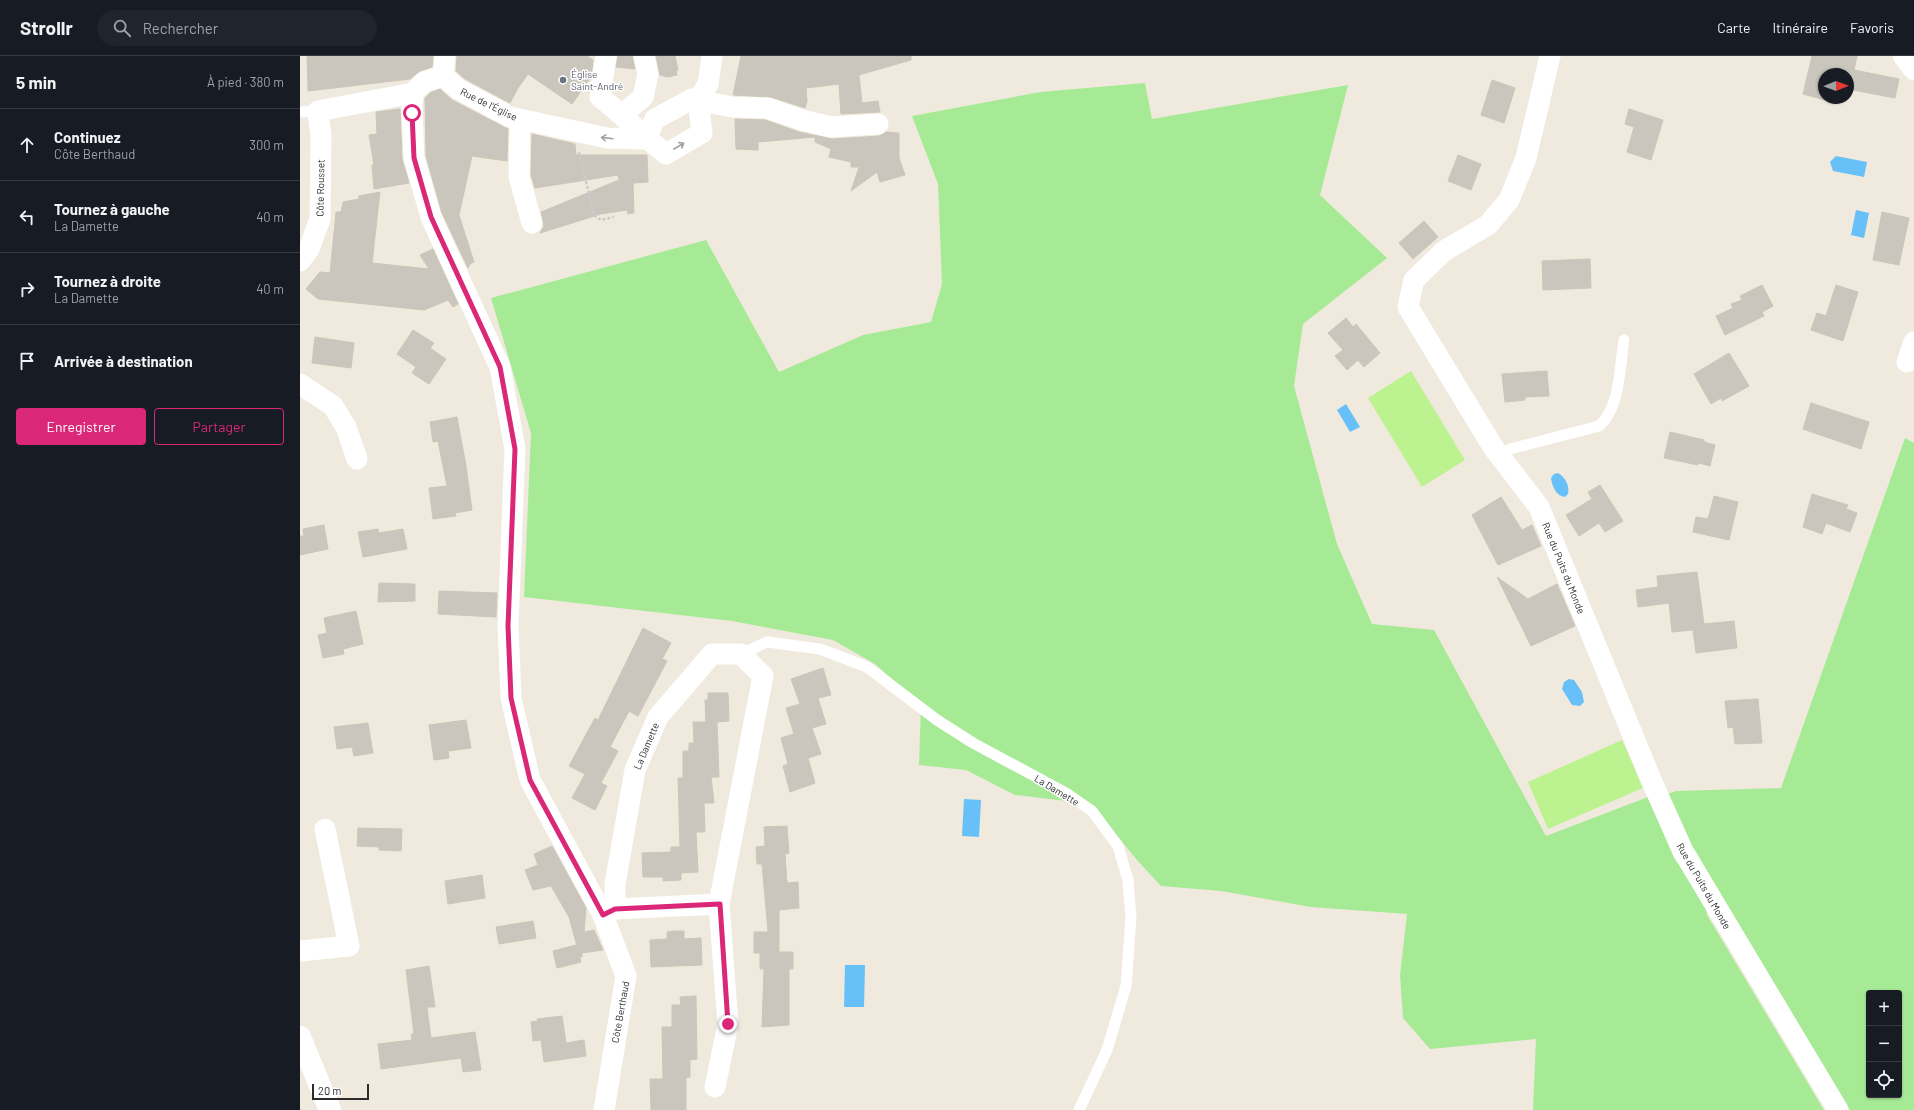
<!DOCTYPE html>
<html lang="fr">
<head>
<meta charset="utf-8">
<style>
  :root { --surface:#171b24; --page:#20242c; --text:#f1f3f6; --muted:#9ea1a6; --line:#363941; --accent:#db2777 }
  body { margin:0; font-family:Barlow,sans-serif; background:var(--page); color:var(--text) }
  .controls { position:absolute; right:12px; bottom:12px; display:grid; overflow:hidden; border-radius:4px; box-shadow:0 1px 3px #0004 }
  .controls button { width:36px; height:36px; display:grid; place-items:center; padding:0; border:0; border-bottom:1px solid var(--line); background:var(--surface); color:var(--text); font:20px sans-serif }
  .compass { position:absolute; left:1518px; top:12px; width:36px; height:36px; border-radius:50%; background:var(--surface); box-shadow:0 1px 3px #0004; rotate:89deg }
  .scale { position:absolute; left:12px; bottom:10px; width:57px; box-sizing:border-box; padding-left:4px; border:2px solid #2c2c2c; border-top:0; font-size:11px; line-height:14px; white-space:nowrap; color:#2c2c2c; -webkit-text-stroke:3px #fff; paint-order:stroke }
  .stop { position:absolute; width:12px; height:12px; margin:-9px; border:3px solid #db2777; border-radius:50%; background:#fff }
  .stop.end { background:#db2777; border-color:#fff; box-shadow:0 1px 4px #0008 }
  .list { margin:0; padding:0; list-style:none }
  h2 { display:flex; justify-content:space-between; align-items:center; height:52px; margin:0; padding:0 16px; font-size:17px }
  h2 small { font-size:13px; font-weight:400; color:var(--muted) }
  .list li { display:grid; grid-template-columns:26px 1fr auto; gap:12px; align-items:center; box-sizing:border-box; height:72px; padding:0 16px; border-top:1px solid var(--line) }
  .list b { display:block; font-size:15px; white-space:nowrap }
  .list p { margin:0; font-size:13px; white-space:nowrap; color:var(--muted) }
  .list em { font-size:13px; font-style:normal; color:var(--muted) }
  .actions { display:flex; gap:8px; padding:12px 16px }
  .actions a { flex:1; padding:9px 0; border:1px solid var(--accent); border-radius:4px; text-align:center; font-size:14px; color:var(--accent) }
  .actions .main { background:var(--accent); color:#fff }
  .icon { flex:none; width:22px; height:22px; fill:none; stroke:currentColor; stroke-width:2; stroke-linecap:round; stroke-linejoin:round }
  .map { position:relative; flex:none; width:1614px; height:1054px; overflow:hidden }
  header { display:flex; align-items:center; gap:24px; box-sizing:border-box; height:56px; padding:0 20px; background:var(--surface); border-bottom:1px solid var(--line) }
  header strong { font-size:19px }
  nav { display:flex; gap:22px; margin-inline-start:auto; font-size:14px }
  .search { width:280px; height:36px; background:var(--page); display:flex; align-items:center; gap:10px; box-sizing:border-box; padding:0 14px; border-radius:22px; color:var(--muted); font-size:15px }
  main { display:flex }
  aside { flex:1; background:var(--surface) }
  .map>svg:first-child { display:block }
</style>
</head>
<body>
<header>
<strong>Strollr</strong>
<div class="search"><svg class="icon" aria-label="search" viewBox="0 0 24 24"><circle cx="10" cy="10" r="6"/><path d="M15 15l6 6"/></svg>Rechercher</div>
<nav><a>Carte</a><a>Itinéraire</a><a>Favoris</a></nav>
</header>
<main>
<aside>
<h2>5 min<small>À pied · 380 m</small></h2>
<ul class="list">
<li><svg class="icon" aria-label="ahead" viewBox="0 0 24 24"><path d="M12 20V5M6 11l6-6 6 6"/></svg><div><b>Continuez</b><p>Côte Berthaud</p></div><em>300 m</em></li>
<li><svg class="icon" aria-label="left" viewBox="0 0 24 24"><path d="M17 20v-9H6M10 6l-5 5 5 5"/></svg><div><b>Tournez à gauche</b><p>La Damette</p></div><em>40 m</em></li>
<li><svg class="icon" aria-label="right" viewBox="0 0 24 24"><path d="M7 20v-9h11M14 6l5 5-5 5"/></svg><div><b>Tournez à droite</b><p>La Damette</p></div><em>40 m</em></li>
<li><svg class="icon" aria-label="arrive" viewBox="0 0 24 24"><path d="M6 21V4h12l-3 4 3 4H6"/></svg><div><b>Arrivée à destination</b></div></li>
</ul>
<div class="actions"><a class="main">Enregistrer</a><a>Partager</a></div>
</aside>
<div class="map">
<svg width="1614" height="1054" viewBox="0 0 1614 1054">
  <rect width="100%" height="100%" fill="#efeadd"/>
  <g fill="#a7ea95" fill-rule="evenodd">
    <polygon points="845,27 852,63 1048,29 1020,139 1087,202 1003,268 994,330 1037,488 1072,568 1134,574 1246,780 1348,741 1374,802 1404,841 1407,859 1524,1054 1233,1054 1236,983 1130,993 1103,962 1100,919 1107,858 1011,851 921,835 861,830 837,804 791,748 715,739 666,714 619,709 621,648 575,608 533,584 432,565 224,541 231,377 191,242 406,184 479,316 563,279 631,266 642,228 638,128 612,60 740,36"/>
    <path d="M1605 382 1614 387V1054H1550L1387 794 1365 739 1376 735 1481 732ZM1569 937H1599V1039H1569Z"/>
  </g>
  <g fill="#bcf290">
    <polygon points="1111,315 1165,404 1122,431 1068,342"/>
    <polygon points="1322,684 1343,732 1248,773 1228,726"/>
  </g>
  <g fill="#68c0f9">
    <polygon points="1536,100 1567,106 1564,121 1533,115 1530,106"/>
    <polygon points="1556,154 1569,157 1564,182 1551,179"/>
    <polygon points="1046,348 1060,371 1050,376 1037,354"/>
    <path d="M1258 417C1265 421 1270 430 1268 438L1265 441C1256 440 1252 430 1251 422L1254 418Z"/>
    <polygon points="1269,623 1274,624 1282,636 1284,646 1280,650 1272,649 1262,633 1264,626"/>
    <polygon points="664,743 681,744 679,781 662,780"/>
    <polygon points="545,909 565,909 564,951 544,951"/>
  </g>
  <g fill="#cac6bd" stroke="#cbc6b7">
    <polygon points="7,0 133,0 132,11 120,15 110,23 8,35"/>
    <polygon points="157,0 287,0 293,4 291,21 272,48 228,18 218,32 210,47 165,23 156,15"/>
    <polygon points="318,0 332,0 335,13 316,11"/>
    <polygon points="356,0 375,0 378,14 376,15 377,19 367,21 360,19"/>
    <polygon points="441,0 611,0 611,4 559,19 562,47 578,45 580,56 541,58 539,28 506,32 507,45 505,52 471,41 433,39"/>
    <polygon points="1512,0 1557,0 1554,14 1599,23 1595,42 1548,33 1548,18 1524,18 1525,44 1503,38"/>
    <polygon points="1192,24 1215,32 1204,67 1181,59"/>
    <polygon points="140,33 152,44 208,73 207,105 172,100 159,159 174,206 170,208 168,212 142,157 126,100 125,42 130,37"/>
    <polygon points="100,53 102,103 109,127 74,133 72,109 74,109 69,79 77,78 76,56"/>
    <polygon points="1329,53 1363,64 1351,104 1327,96 1334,71 1325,68"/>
    <polygon points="435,63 465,64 499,76 532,83 579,80 586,76 599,77 599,102 605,119 580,126 577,116 551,135 559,111 551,111 551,106 529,101 531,93 515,86 515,81 458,86 458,94 436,93"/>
    <polygon points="232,78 275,88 276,99 347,99 348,126 333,127 334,157 328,158 327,154 301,158 240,177 244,170 241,156 319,124 318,119 235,132 231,119"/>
    <polygon points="1158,99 1181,108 1171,134 1148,125"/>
    <polygon points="80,136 72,207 129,213 120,199 133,193 158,248 153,251 148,244 124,254 18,243 6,233 20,216 30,217 36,156 41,156 43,146 59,143 59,140"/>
    <polygon points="1582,156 1609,162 1599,209 1573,204"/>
    <polygon points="1124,165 1138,181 1113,203 1099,187"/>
    <polygon points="1290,203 1291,232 1243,234 1242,205"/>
    <polygon points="1462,229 1473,250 1462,256 1464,260 1425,279 1416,260 1433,252 1431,248 1442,244 1440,240"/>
    <polygon points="1536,229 1558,236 1543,285 1511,274 1517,257 1526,260"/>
    <polygon points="1046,262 1053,271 1056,268 1080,297 1064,311 1058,304 1047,314 1035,300 1043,294 1028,277"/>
    <polygon points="113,274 134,287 130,292 146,303 129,328 112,317 116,311 97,298"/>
    <polygon points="15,281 54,287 51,312 12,307"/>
    <polygon points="1429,297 1449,330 1422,345 1421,342 1411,348 1394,318"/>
    <polygon points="1247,315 1249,340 1225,341 1225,344 1205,346 1202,318"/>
    <polygon points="1511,347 1569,366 1561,393 1503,373"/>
    <polygon points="157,361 166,410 172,454 155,457 156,460 133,463 129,432 147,430 138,385 133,386 130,366"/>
    <polygon points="1370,376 1404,384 1404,386 1415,389 1410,410 1399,407 1398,409 1364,402"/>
    <polygon points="1300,429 1323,465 1305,476 1299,467 1279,480 1266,459 1292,443 1288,436"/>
    <polygon points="1512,438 1548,449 1546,453 1557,457 1550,476 1526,467 1522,478 1503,471"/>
    <polygon points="1414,440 1438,446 1429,484 1393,476 1396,461 1408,463"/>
    <polygon points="1201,441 1222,474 1232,469 1241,490 1198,509 1172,459"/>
    <polygon points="24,469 28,493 0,499 0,480 4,480 3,473"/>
    <polygon points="78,473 79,477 103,473 107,493 63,501 58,476"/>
    <polygon points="1397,516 1404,568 1434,565 1437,592 1396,597 1393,574 1372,576 1369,547 1338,551 1336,534 1358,531 1357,520"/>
    <polygon points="1197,521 1228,543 1257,528 1275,570 1231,590"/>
    <polygon points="79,527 115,528 115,545 78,546"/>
    <polygon points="139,535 197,537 196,561 138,558"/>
    <polygon points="56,555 63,588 43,593 44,598 23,602 18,579 27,577 24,562"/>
    <polygon points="343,572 371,587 362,603 367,605 338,660 329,655 310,691 318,695 301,727 307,730 295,754 272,742 285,718 269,710 295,662 298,664"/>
    <polygon points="523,612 531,639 518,642 526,668 512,672 521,698 508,702 515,727 490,736 483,710 488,708 481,682 494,678 486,652 500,648 491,623"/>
    <polygon points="408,637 428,637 429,665 417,666 419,721 411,721 414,747 404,747 405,776 396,776 398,816 381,817 381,824 363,825 363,821 343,821 342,797 371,796 371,791 380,791 378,722 383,722 383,695 389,695 389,687 394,687 393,666 406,666 405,644 408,644"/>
    <polygon points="1458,643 1462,687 1435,688 1433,671 1428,672 1425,645"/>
    <polygon points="166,664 171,692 148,695 149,702 134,704 129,669"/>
    <polygon points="68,667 73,697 54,700 52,691 37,693 34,671"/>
    <polygon points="487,770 489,797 485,798 487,827 498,826 499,852 479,854 479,896 493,896 493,913 489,913 489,969 462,971 464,913 460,913 460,897 454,897 454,876 468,876 462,808 457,808 456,791 465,790 464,771"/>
    <polygon points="58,772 102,773 101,795 79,794 79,791 57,790"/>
    <polygon points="252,790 286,852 284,876 294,874 303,894 282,897 282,901 280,901 269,861 251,830 233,834 225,814 238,809 234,798"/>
    <polygon points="182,819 185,842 148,848 145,825"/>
    <polygon points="233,865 236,882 199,888 196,871"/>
    <polygon points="375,875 384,875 384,883 401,882 402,909 351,911 350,884 367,883 367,876"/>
    <polygon points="276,889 281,906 257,912 253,895"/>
    <polygon points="129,910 135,951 127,951 131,982 175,976 181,1014 163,1016 161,1002 81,1013 78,988 112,984 111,978 114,978 106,914"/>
    <polygon points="396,940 397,1003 390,1004 390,1021 386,1022 386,1054 351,1054 350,1023 363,1023 362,971 372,971 372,949 381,949 380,941"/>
    <polygon points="262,960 266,987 284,984 286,1000 244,1006 241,984 233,985 231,966 238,965 237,963"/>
  </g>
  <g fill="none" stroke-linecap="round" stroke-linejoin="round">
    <polyline stroke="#ccc" stroke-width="2.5" stroke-dasharray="3 2" stroke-linecap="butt" points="279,96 294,159 301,164 314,161"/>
    <g stroke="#fff" stroke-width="11">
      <polyline points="0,56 18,55"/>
      <path d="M1201 401 1210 393 1299 370C1320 353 1320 309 1324 284"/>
      <polyline points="441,598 467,586 520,593 567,611 637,664 673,687 766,737 792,755 818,790 828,824 831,862 826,930 807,994 779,1054"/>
    </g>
    <g stroke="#fff" stroke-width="21">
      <path d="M306 0 300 41C323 59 343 80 366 98L402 77 398 44 408 28 412 0"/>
      <polyline points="1250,0 1226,102 1209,144 1188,169 1144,195 1114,224 1108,251 1193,391 1239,451 1352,726 1383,795 1538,1054"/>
      <polyline points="143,20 158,33 210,61 307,82 346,83"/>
      <polyline points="143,20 145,0"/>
      <polyline points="113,37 112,57 114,102 131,161 200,311 215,393 208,570 211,642 230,724 303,859 326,920 304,1054"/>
      <polyline points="322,59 343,41 348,18 344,0"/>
      <polyline points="220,64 219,121 232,167"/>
      <polyline points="346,83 355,63 392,43 432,51 467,52 502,64 531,71 578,68"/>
      <polyline points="0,205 9,193 20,163 21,81 18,55 113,37 124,26 143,20"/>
      <polyline points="1607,306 1614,286"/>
      <polyline points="0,328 33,350 46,371 57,403"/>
      <polyline points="303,859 315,853 419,848 463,620 441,598 412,598 358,661 335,714 315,828 315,853"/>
      <polyline points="0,895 49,890 25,773"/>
      <polyline points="415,1031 428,968 419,848"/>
    </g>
    <g stroke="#fff" stroke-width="22">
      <polyline points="1604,0 1614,13"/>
      <polyline points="0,981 30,1054"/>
    </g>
  </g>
  <defs><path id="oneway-shaft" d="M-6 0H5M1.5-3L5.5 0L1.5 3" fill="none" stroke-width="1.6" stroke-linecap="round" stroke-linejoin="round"/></defs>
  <g stroke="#a0a0a0">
    <use href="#oneway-shaft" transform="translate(307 82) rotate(-173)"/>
    <use href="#oneway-shaft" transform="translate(379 90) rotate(-30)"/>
  </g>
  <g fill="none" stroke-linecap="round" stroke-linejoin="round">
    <polyline stroke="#db2777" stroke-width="5" points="112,57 114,102 131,161 200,311 215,393 208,570 211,642 230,724 303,859 315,853 420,848 428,968"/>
  </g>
  <circle fill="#6b7280" stroke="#fff" stroke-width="1.5" cx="263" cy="24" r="4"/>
  <g text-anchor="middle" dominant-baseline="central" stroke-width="3" stroke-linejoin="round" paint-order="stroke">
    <g font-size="10" fill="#5b616d" stroke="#fff" text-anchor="start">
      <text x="271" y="18">Église<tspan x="271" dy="12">Saint-André</tspan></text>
    </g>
    <g font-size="10" fill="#2c2c2c" stroke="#fff">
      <text transform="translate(189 48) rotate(26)">Rue de l'Église</text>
      <text transform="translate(20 132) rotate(-89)">Côte Rousset</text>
      <text transform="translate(1264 512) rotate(68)">Rue du Puits du Monde</text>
      <text transform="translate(346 690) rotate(-67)">La Damette</text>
      <text transform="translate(757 734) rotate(31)">La Damette</text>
      <text transform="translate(1404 830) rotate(60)">Rue du Puits du Monde</text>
      <text transform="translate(320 956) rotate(-80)">Côte Berthaud</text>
    </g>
  </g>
</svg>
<div class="controls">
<button>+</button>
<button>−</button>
<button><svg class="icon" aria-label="locate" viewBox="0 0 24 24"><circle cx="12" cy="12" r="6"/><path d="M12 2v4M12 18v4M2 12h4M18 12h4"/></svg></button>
</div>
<svg class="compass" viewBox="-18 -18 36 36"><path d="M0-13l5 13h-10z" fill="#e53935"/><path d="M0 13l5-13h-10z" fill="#9ea1a6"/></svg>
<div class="scale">20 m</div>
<div class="stop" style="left:112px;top:57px"></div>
<div class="stop end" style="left:428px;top:968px"></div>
</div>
</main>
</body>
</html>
